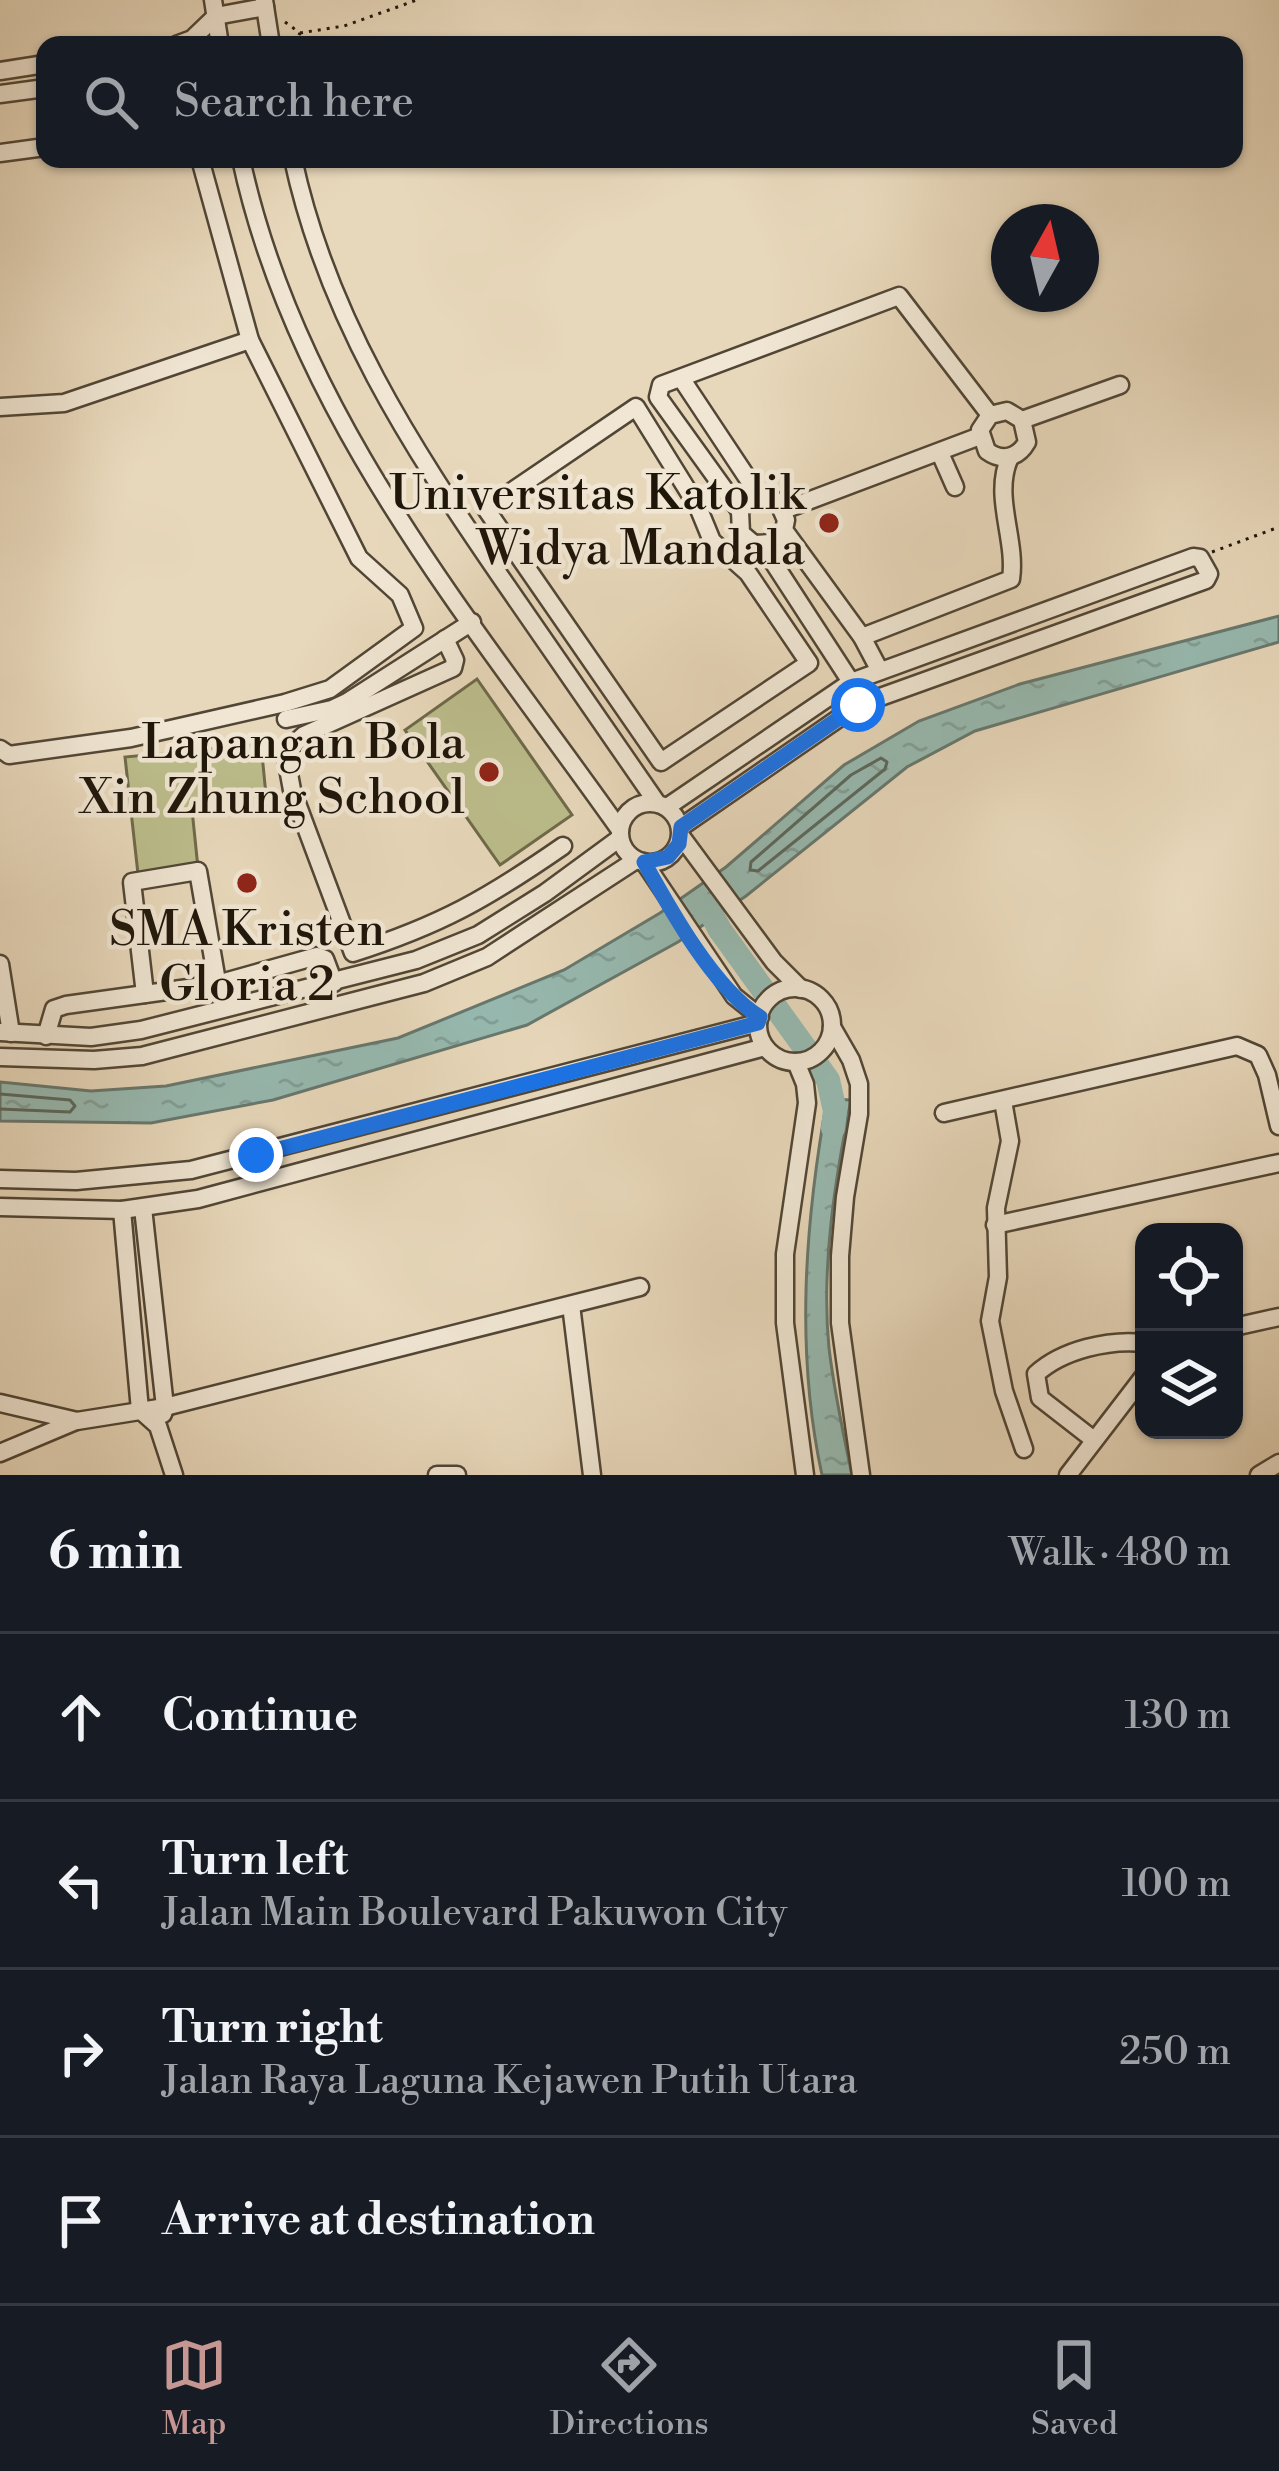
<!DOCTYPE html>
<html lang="en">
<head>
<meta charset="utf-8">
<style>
  :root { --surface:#171b24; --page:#242831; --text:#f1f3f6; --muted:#9ea1a6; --line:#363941; --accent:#c59692 }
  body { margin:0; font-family:"Libre Bodoni",serif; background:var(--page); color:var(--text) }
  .controls { position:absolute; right:36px; bottom:36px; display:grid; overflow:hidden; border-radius:24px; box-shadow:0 3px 9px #0004 }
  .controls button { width:108px; height:108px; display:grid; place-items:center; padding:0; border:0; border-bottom:3px solid var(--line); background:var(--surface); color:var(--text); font:60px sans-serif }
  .compass { position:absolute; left:991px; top:204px; width:108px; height:108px; border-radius:50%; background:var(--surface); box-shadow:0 3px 9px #0004; rotate:8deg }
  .stop { position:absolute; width:36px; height:36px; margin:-27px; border:9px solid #1a73e8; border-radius:50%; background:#fff }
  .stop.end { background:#1a73e8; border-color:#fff; box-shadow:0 3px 12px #0008 }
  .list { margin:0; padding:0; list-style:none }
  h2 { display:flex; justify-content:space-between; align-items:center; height:156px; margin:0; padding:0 48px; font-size:51px }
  h2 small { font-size:39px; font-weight:400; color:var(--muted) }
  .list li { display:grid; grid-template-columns:78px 1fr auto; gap:36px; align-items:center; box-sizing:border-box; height:168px; padding:0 48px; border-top:3px solid var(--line) }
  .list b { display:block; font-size:45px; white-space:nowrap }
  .list p { margin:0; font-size:39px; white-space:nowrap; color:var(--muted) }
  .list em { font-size:39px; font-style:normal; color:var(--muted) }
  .icon { flex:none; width:66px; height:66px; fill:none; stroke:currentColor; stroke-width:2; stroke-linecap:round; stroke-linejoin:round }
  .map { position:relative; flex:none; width:1279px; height:1475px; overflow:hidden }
  .search { position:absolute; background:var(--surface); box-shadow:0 3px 9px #0004; left:36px; right:36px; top:36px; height:132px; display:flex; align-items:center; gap:30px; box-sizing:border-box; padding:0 42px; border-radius:24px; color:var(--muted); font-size:45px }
  .sheet { height:828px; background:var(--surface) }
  nav { display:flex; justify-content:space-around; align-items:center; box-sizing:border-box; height:168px; border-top:3px solid var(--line); background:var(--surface); font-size:33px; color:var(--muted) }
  nav a { display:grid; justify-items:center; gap:6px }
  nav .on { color:var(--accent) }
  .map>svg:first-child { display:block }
</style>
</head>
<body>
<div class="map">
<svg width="1279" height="1475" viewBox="0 0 1279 1475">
  <defs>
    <pattern id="water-ripples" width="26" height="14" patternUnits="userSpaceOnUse" patternTransform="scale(3)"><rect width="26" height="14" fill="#97bab1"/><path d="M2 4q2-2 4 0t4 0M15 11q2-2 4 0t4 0" fill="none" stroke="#829f97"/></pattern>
  </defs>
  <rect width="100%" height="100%" fill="#e8d8bb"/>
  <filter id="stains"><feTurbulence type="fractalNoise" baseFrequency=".00167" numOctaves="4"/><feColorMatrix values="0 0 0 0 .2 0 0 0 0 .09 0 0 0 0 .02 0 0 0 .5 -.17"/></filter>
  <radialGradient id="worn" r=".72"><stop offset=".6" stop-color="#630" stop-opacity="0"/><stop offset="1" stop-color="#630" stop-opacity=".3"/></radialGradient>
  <g fill="#bcbd8c" stroke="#6e6a4b" stroke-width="3">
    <polygon points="477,679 572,815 500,865 405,730"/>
    <polygon points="261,744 266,795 191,800 198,868 138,874 125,757"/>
  </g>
  <g fill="url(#water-ripples)" stroke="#67786e" stroke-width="3">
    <polygon points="1279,616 1279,642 975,731 907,767 746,896 678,942 527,1025 273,1100 151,1123 0,1121 0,1082 91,1091 166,1086 398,1038 564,970 660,913 726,867 844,765 919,721 1020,684"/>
    <path d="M827 1099 851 1100C835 1179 821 1267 829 1348 834 1390 843 1433 852 1475H822C795 1350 805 1223 827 1099Z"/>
  </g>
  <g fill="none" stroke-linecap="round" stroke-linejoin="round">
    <g stroke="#5b685e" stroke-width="3">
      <polygon points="881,758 887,762 885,769 758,871 750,870 751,862 851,775"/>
      <polyline points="0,1094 70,1100 75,1106 70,1112 0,1109"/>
    </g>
    <polyline stroke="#97bab1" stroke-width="24" points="707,906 720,930 828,1080 835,1111 833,1128"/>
    <g stroke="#514636" stroke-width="21">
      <g id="minor">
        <polyline points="213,0 220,45"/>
        <polyline points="264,0 271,45"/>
        <polyline points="176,45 192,39 216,16 265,7"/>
        <polyline points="0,71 45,64"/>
        <polyline points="0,94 45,88"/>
        <polyline points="0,153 45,147"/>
        <path d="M241 159C296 416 472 621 620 830"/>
        <path d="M293 159C327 317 410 445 500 576 552 652 605 727 657 803"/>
        <polyline points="681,378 760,497"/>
        <polyline points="0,407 64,403 250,340"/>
        <polygon points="636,407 698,507 712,541 748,573 809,663 661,762 486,509"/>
        <path d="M1022 420 1027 442C1018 458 1002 462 987 451L980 430 990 415 1007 411 1022 420 1120 385"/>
        <polyline points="940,453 955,487"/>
        <polyline points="784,510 980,436"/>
        <polyline points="740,511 658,397 661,385 899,296 990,415"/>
        <path d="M784 530 771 543 754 544 741 533 740 511C750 496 763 494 778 502L786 520 784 530 862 637 880 671"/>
        <polyline points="762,545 851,682"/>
        <path d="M862 637 1011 579C1017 539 992 496 1010 457"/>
        <path d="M445 639 455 660 453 668 304 735 285 752 292 790 353 953C441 925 488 898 563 846"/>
        <polyline points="286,719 332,709 347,702 472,622"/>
        <polyline points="0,749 9,755 131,738 285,703 330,689 414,628 400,595 359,558 250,340 200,159"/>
        <circle cx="650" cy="833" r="30"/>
        <polyline points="667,807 851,682 1193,557 1200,558 1209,574 1206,580 858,705 681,827"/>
        <polyline points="681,836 774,962 801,989"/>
        <polyline points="644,862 734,996 760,1017"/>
        <polyline points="0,964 11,1033"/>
        <circle cx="795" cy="1025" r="37"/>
        <polyline points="145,994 132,882 198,871 219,993"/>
        <polyline points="832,1027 851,1060 859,1084 859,1114 845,1197 840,1256 840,1323 861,1475"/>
        <polyline points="0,1032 91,1037 141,1030 416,960 478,935 545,893 620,838"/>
        <polyline points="46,1036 54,1009 66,1005 217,984 317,956 325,959 334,983"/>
        <polyline points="0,1057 94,1060 142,1056 424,983 487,957 636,860"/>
        <polyline points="796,1062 805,1084 807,1103 785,1254 785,1323 805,1475"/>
        <polyline points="1003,1101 1010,1141 996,1208 998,1277 990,1321 1004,1391 1024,1449"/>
        <polyline points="944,1113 1237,1046 1258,1055 1267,1075 1279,1126"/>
        <polyline points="0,1179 76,1181 191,1170 758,1023"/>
        <polyline points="0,1207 122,1210 198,1199 765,1047"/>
        <polyline points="143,1208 165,1407 163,1414"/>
        <polyline points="122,1210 140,1410 158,1426 174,1475"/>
        <polyline points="995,1225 1279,1163"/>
        <polyline points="571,1305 592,1475"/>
        <polyline points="1234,1327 1279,1317"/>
        <polyline points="0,1403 77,1421 165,1407 640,1287"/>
        <path d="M1094 1440 1040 1398 1036 1374C1062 1350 1109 1339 1144 1343"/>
        <polyline points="0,1453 76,1421"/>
        <polyline points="437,1475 457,1475"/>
        <polyline points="1068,1475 1144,1376"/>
        <polyline points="1259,1475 1279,1463"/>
      </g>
    </g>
    <g stroke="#1f160a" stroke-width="3" stroke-dasharray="3 6" stroke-linecap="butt">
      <polyline points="285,22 300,33 294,45"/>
      <polyline points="300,33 344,26 417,0"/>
      <polyline points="1212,552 1279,527"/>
    </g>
    <use href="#minor" stroke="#f0e6d3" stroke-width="16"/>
  </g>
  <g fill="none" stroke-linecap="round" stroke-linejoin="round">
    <path stroke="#1a73e8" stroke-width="15" d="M256 1155 758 1023 760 1017C714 989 670 909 644 862L668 857 679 844 681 827 858 705"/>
  </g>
  <g fill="#8f2418" stroke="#f0e6d3" stroke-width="4.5">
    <circle cx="829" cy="523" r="12"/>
    <circle cx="489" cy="772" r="12"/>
    <circle cx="247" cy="883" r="12"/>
  </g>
  <g text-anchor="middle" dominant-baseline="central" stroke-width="9" stroke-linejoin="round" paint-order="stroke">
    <g font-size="48" fill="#1f160a" stroke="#f0e6d3" text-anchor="end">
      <text x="805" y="495">Universitas Katolik<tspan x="805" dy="55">Widya Mandala</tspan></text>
      <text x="465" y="744">Lapangan Bola<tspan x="465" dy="55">Xin Zhung School</tspan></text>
      <text x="247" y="931" text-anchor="middle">SMA Kristen<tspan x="247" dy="55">Gloria 2</tspan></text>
    </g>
  </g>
  <rect width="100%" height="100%" filter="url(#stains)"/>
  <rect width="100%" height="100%" fill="url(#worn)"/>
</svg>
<div class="controls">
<button><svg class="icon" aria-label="locate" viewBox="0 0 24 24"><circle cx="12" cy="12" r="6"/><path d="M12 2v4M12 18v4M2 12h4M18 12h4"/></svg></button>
<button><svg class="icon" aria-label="layers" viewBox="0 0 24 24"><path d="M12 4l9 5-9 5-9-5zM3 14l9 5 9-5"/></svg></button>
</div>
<svg class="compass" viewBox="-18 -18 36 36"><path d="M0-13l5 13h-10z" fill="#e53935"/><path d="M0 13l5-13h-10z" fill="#9ea1a6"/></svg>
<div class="stop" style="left:858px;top:705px"></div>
<div class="stop end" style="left:256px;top:1155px"></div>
<div class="search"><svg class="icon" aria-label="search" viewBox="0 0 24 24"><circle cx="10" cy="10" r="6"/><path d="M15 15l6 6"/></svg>Search here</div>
</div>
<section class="sheet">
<h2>6 min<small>Walk · 480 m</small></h2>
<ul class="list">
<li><svg class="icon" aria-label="ahead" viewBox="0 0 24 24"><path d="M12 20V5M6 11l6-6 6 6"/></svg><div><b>Continue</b></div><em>130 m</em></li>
<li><svg class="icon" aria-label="left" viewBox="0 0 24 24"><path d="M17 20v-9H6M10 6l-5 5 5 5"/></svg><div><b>Turn left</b><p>Jalan Main Boulevard Pakuwon City</p></div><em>100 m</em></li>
<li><svg class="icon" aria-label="right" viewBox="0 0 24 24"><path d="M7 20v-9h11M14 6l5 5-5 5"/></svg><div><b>Turn right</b><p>Jalan Raya Laguna Kejawen Putih Utara</p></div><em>250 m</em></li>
<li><svg class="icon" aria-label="arrive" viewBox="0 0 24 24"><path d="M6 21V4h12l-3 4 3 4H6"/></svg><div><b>Arrive at destination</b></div></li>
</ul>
</section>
<nav>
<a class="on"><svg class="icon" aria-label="map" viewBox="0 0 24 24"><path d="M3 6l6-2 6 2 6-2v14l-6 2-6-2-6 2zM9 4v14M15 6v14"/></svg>Map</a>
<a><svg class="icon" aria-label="directions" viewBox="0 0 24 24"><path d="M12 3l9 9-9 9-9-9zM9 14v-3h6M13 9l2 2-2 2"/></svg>Directions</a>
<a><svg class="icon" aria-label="saved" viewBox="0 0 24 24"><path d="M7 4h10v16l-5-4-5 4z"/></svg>Saved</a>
</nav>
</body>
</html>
